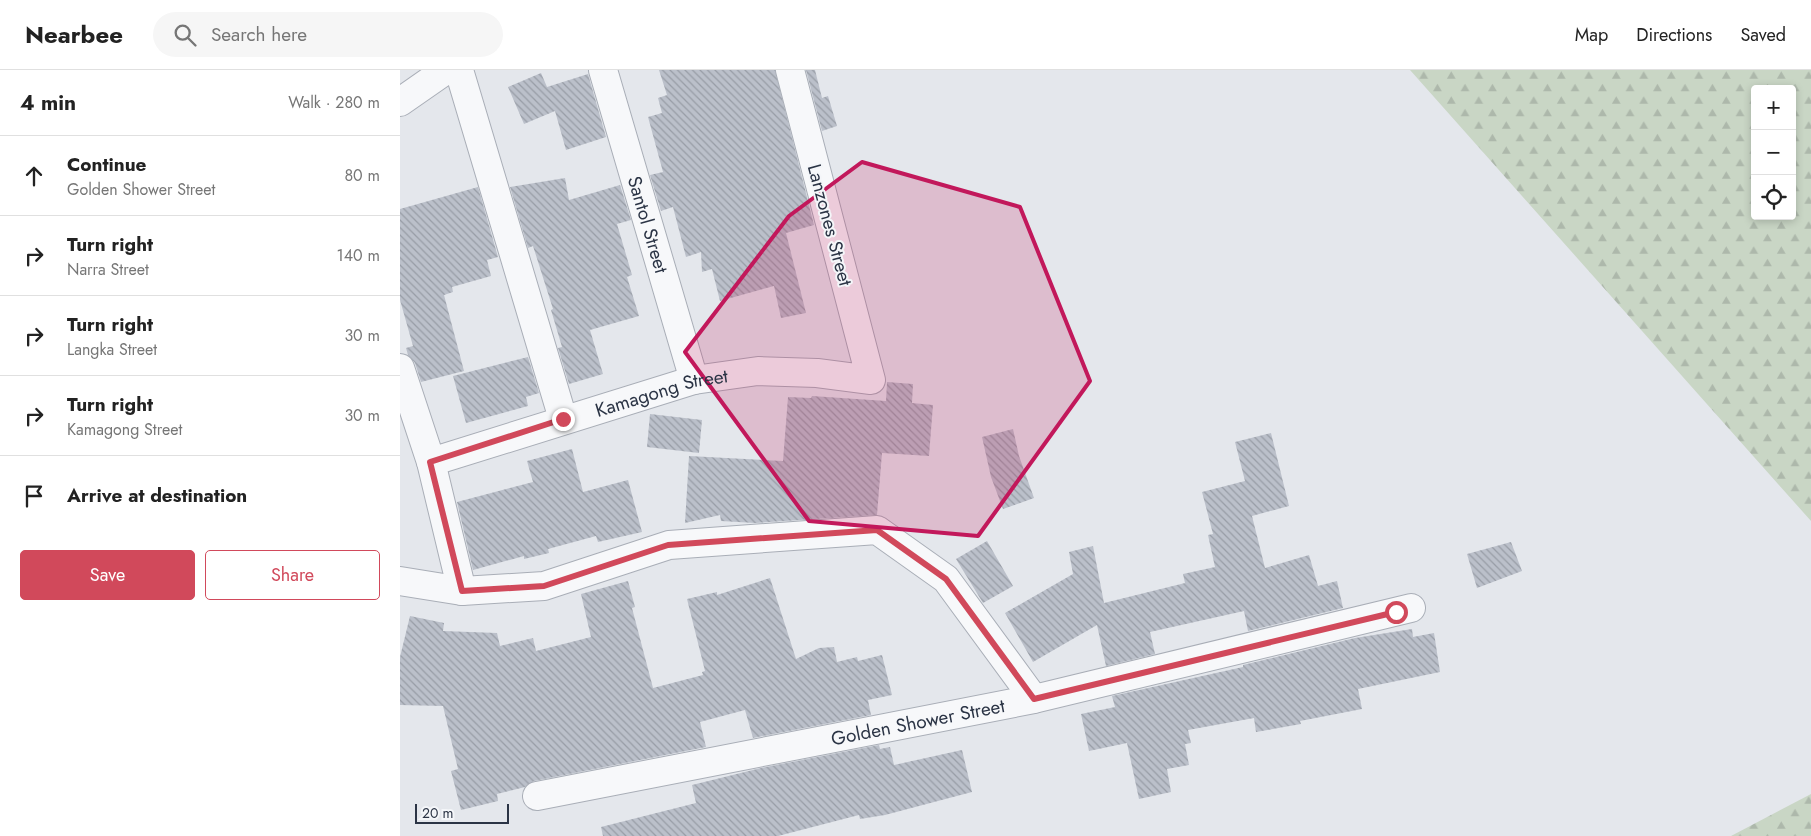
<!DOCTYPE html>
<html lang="en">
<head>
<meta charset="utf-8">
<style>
  :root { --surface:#fff; --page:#f6f6f6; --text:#222; --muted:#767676; --line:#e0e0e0; --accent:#d1495b }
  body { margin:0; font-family:Jost,sans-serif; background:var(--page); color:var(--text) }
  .controls { position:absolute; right:15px; top:15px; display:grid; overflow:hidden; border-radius:5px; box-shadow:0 2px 8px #0003 }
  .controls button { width:45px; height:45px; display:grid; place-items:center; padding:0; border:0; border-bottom:1px solid var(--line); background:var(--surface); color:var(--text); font:25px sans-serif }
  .scale { position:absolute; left:15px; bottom:12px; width:94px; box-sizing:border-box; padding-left:5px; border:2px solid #2b3445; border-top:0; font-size:14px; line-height:18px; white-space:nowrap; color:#2b3445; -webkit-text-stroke:4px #f4f6f9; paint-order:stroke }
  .stop { position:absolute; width:15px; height:15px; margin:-11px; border:4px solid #d1495b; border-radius:50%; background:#fff }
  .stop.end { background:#d1495b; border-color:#fff; box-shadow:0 1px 5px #0008 }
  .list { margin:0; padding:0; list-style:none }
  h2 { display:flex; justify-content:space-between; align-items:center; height:65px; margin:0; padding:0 20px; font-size:21px }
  h2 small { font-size:16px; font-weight:400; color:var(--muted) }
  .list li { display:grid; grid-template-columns:32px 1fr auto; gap:15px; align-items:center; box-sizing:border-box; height:80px; padding:0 20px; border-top:1px solid var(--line) }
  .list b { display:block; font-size:19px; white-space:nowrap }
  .list p { margin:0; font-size:16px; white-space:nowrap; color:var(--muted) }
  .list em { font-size:16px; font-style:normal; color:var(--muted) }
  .actions { display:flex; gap:10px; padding:15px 20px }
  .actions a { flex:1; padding:11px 0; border:1px solid var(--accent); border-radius:5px; text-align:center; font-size:18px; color:var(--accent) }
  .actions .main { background:var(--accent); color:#fff }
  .icon { flex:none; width:28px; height:28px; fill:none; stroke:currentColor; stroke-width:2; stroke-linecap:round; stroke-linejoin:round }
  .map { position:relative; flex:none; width:1411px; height:766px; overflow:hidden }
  header { display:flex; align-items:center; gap:30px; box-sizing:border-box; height:70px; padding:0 25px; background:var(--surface); border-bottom:1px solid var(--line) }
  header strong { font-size:24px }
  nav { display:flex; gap:28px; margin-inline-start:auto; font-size:18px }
  .search { width:350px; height:45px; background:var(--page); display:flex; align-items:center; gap:12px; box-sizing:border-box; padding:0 18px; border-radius:28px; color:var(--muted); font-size:19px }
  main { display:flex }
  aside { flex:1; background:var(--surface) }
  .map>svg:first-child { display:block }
</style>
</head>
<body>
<header>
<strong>Nearbee</strong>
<div class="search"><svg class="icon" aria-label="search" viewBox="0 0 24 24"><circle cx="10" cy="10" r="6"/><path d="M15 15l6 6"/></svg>Search here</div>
<nav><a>Map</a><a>Directions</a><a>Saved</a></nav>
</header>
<main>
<aside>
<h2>4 min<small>Walk · 280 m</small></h2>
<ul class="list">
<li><svg class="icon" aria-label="ahead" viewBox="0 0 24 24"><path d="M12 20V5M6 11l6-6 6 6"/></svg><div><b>Continue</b><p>Golden Shower Street</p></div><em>80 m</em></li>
<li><svg class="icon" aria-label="right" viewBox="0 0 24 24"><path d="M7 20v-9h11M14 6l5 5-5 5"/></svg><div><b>Turn right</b><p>Narra Street</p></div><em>140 m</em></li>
<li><svg class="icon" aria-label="right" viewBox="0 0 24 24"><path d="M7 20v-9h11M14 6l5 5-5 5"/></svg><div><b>Turn right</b><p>Langka Street</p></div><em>30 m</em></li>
<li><svg class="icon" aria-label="right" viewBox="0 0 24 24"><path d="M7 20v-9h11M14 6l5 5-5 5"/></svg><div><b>Turn right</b><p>Kamagong Street</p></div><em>30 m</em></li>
<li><svg class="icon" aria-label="arrive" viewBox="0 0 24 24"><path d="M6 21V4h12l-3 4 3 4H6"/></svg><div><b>Arrive at destination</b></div></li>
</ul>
<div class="actions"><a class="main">Save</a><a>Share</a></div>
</aside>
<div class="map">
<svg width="1411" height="766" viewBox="0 0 1411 766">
  <defs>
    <pattern id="forest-firs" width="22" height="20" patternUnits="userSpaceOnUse" patternTransform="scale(1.25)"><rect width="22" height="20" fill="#c9d6c5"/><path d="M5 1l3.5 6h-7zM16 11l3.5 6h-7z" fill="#adb8ab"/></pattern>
    <pattern id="building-back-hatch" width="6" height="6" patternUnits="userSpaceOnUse" patternTransform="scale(1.25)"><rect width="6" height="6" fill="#bbc0ca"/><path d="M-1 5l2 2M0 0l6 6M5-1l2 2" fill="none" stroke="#989da6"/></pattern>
  </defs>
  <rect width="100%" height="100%" fill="#e4e7ec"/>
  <g fill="url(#forest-firs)" fill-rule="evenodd">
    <path d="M1010 0H1411V451ZM1355 19H1392V146H1355Z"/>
    <polygon points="1411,724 1411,766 1331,766"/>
  </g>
  <g fill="url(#building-back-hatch)">
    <polygon points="259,0 375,0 414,155 386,163 406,243 381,248 374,216 320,231 312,199 302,202 301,182 286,187 273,137 261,141 250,105 263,102 248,47 262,43 258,28 267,25"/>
    <polygon points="406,0 415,0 422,28 428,26 437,56 422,61"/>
    <polygon points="141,3 147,17 188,4 206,67 166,80 155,41 124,54 108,17"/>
    <polygon points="165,108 169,130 220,115 231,150 217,154 232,205 227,207 239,246 190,260 203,304 169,314 158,278 162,277 151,240 153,239 133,176 128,178 110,117"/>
    <polygon points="78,117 98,187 87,190 91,206 52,217 53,222 44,225 64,301 21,312 15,293 8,285 6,278 13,276 0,230 0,139"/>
    <polygon points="128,287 139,323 126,327 128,336 66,353 53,306"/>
    <polygon points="487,312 513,314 512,333 533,335 529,386 482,383 477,445 355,453 321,451 320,445 285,453 289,386 383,391 388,327 411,328 412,326 486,331"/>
    <polygon points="250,344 302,350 299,383 247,377"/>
    <polygon points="613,359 619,386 634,428 603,439 591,407 582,367"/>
    <polygon points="871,363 889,436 852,446 865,498 909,485 918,516 937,511 943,538 848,561 844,541 750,562 755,584 706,596 697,555 633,592 605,543 673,504 669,482 693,476 704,533 785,513 783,504 815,497 808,465 813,464 802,422 845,411 835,372"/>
    <polygon points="172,379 183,422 228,410 242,462 198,472 196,466 148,479 149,483 124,489 124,486 73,500 57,432 133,412 127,391"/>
    <polygon points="587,471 613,516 583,533 556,489"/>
    <polygon points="1111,472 1122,501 1077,518 1067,484"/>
    <polygon points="370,508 396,589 419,578 434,577 437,592 457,587 458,591 482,585 492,625 468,630 471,645 353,668 345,640 300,652 306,677 134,711 125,717 97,724 98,731 61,740 51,701 58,699 43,636 0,635 0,587 10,546 44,553 43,561 97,563 100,576 133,568 136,581 191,567 181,524 228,511 235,537 232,538 253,618 303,605 302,602 305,601 287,529 317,522 317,525"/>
    <polygon points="1012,559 1013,567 1034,563 1040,602 958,619 962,639 900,651 901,654 856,662 854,648 788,660 791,673 785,674 789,695 767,699 771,722 739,729 727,673 689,681 681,644 715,637 712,626 843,597 843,595 955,568"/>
    <polygon points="479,675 480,679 490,677 494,695 562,680 572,722 485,745 460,749 459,745 378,766 203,766 201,757 296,733 292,715 361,698"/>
  </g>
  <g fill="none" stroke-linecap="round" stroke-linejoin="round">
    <g stroke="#a9aeb7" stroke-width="30">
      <g id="street">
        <polyline points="59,0 163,349"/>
        <path id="s1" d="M203 0 294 310"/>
        <polyline points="0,32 46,0"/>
        <polyline points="0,298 31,392 62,521"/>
        <path id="s2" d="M31 392 294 310 358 301 417 303 471 310 390 0"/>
        <polyline points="0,511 62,521 144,516 269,475 477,460 546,509 634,629"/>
        <path id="s3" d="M137 726 634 629 1011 538"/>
      </g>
    </g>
    <use href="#street" stroke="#f7f8fa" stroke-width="28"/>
  </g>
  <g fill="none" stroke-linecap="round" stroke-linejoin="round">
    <polyline stroke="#d1495b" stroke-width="6" points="163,349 30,392 62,521 144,516 268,475 477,460 546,509 634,629 996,542"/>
  </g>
  <path fill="#c2185b" fill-opacity="0.2" stroke="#c2185b" stroke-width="4" stroke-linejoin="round" d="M462 92 620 137 690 311 578 466 409 451 285 282 389 146Z"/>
  <g text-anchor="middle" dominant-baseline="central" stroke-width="4" stroke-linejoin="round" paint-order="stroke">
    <g font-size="19" fill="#2b3445" stroke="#f4f6f9">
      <text stroke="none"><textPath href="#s1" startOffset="161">Santol Street</textPath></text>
      <text transform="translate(430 155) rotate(75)">Lanzones Street</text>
      <text stroke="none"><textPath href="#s2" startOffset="241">Kamagong Street</textPath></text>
      <text stroke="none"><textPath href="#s3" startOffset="388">Golden Shower Street</textPath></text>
    </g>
  </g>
</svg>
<div class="controls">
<button>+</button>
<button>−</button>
<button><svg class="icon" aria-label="locate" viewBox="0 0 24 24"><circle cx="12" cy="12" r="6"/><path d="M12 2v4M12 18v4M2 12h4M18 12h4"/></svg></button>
</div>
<div class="scale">20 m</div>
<div class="stop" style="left:996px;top:542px"></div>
<div class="stop end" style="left:163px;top:349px"></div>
</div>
</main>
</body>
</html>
